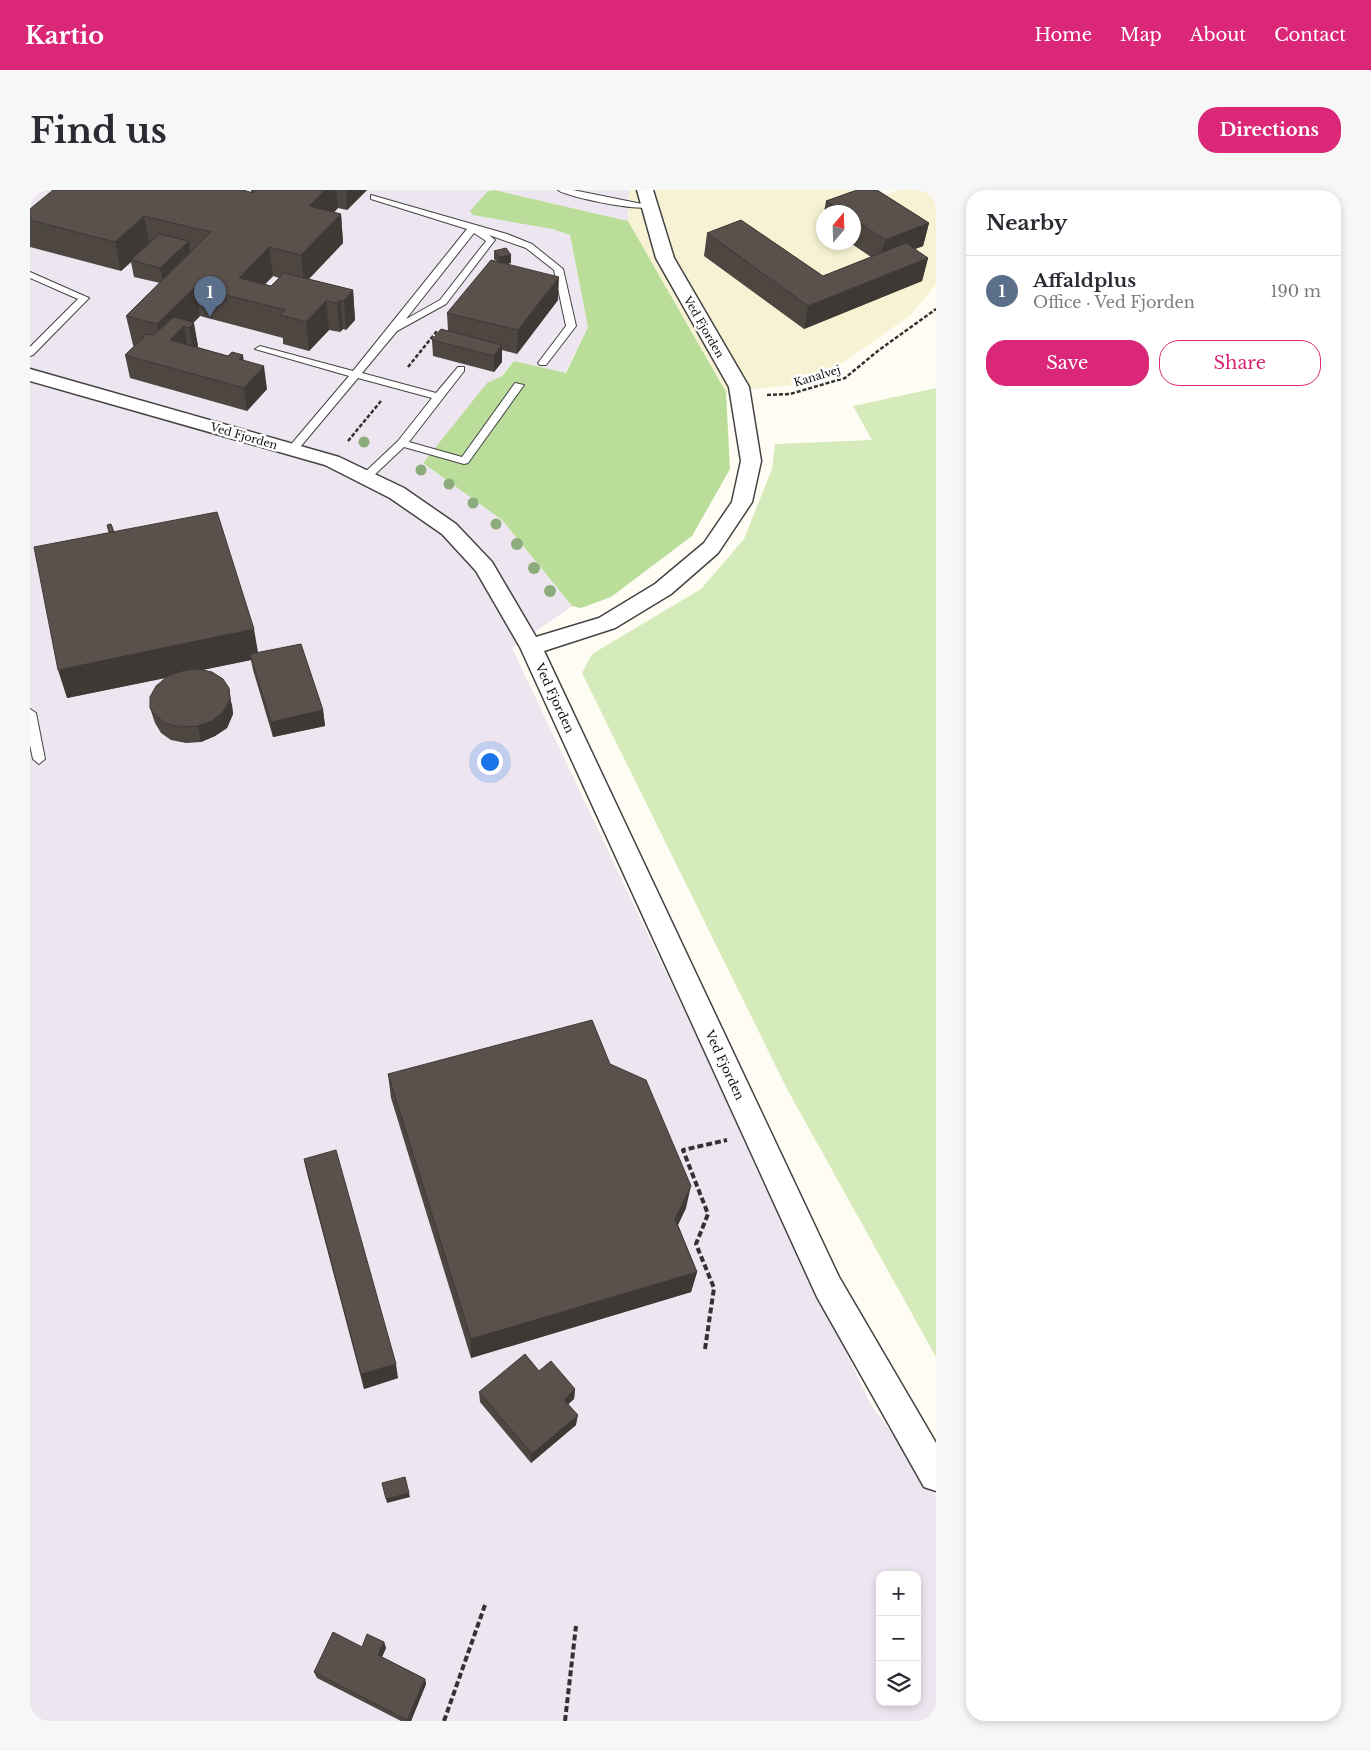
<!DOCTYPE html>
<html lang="en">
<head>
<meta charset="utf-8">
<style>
  :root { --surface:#fff; --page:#f7f7f7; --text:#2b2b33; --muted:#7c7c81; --line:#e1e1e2; --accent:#db2777 }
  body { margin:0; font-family:"Libre Baskerville",serif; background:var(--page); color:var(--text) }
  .controls { position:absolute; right:15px; bottom:15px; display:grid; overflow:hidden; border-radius:10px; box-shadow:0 2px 8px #0003 }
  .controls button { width:45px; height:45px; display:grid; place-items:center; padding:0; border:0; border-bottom:1px solid var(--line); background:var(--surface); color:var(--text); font:25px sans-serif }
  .compass { position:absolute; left:786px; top:15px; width:45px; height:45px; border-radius:50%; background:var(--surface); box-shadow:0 2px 8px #0003; rotate:19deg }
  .you { position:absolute; left:459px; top:571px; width:18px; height:18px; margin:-12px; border:4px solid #fff; border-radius:50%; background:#1a73e8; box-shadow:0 0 0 8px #1a73e833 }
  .badge { display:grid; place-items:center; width:32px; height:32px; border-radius:50%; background:var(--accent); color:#fff; font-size:16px; font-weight:700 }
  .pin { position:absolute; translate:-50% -41px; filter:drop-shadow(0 1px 2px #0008) }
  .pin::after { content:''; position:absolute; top:26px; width:18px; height:15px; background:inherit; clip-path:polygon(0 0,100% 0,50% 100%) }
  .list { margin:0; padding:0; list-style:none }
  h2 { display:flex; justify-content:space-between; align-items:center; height:65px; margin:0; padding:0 20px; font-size:21px }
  h2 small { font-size:16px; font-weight:400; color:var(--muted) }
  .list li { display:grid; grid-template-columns:32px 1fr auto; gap:15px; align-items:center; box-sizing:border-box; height:70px; padding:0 20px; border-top:1px solid var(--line) }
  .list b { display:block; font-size:19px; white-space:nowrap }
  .list p { margin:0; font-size:16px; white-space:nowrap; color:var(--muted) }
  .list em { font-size:16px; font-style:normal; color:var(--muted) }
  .actions { display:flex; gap:10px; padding:15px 20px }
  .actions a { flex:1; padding:11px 0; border:1px solid var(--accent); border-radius:20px; text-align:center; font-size:18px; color:var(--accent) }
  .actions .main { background:var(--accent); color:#fff }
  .icon { flex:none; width:28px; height:28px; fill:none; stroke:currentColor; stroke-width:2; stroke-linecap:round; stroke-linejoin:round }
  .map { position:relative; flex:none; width:906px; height:1531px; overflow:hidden; border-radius:20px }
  header { display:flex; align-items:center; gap:30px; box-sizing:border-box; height:70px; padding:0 25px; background:var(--accent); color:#fff }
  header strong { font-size:24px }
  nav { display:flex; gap:28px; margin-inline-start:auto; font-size:18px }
  .intro { display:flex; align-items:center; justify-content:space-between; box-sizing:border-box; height:120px; padding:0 30px }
  h1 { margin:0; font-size:35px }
  .button { padding:12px 22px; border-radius:20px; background:var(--accent); color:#fff; font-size:18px; font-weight:700 }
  main { display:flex; gap:30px; padding:0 30px }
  aside { flex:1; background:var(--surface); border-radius:20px; box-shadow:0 2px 8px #0003 }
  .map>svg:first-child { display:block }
</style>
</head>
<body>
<header>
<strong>Kartio</strong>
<nav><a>Home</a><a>Map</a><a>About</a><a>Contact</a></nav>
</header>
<div class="intro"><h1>Find us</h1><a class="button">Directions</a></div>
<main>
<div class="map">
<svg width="906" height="1531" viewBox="0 0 906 1531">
  <rect width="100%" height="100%" fill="#fffcf4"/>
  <g fill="#ede5ef" fill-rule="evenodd">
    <path d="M0 0H464L458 1 522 39 540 45 558 137 535 183 484 171 393 273 472 330 542 416 482 458 840 1213 906 1306V1531H0ZM850 1385H887V1512H850Z"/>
    <polygon points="464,0 599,0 598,31"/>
  </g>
  <path fill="#f6f2d3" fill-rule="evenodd" d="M599 0H821L853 5 870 0H906V94L881 125 783 193 696 202 598 31ZM794 22H824V52H794Z"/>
  <polygon fill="#d6ebbb" points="906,198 906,1167 757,899 552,483 562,464 671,399 714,349 742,279 745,254 842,250 823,216"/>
  <polygon fill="#badd9a" points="464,0 598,31 696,202 700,279 662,346 581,407 551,418 542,416 472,330 393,273 457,193 472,186 484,171 536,183 558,137 540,45 522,39 443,25 440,21 458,1"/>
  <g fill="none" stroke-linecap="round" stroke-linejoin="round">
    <g stroke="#434343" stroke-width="2">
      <g id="lane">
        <path d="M528 0H543L622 16C614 23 537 7 528 0Z"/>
        <path d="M341 5 477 44 502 54 533 79 546 136 516 175H510L508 173 536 136 524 80 496 58 459 45 465 50 416 114 367 141 332 183 406 203 428 177H434V181L379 252 432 267 485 193 494 195 438 273 434 274 374 257 340 289 336 290 331 287 332 285 368 251 402 208 328 188 266 262H258V258L319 186 225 159 230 156 323 181 437 39 341 9ZM444 43 456 51 410 110 376 129Z"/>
        <polygon points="0,82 59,108 3,165 0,166 0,157 48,109 0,88"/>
        <polygon points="0,519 6,523 15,569 9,574 3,569 0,555"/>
      </g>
    </g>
    <g stroke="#434343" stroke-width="3">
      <polygon id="street" points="607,0 623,0 644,68 719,197 731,271 722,312 688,363 641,404 585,438 514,461 809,1087 906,1253 906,1301 894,1297 787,1107 490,457 446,381 412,344 360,308 295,275 0,191 0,179 309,267 374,298 426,334 462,372 506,447 569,428 625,394 674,353 702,312 711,271 699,197 626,68"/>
    </g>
    <g stroke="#323232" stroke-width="2.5" stroke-dasharray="4 2" stroke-linecap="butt">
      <polyline points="378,177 407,141"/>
      <polyline points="737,205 760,204 815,188 849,160 906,119"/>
      <polyline points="318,251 351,211"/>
    </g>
    <g stroke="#323232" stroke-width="4" stroke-dasharray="6 3" stroke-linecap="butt">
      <polyline points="675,1159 684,1098 666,1054 678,1024 653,960 697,950"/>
      <polyline points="414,1531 455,1415"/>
      <polyline points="535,1531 546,1436"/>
    </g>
    <use href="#lane" fill="#fff" fill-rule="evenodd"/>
    <use href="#street" fill="#fff" fill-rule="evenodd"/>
  </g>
  <g fill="#8dac7e">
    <circle cx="334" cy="252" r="5.5"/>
    <circle cx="391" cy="280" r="5.5"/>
    <circle cx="419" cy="294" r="5.5"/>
    <circle cx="443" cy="313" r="5.5"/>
    <circle cx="466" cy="334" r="5.5"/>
    <circle cx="487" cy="354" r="6"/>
    <circle cx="504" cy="378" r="6"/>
    <circle cx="520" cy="401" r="6"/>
  </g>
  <g fill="#4d4641" fill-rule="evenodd">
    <path d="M221 0H337L317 20 308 18 304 22 311 24 313 53 279 89 323 100 325 130 316 140 313 139 310 142 299 140 279 161 253 154V148L170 126 163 133 168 156 167 157 198 166 213 165V170L237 199 217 221 100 188 95 165 104 156 103 155 96 126 130 93 104 87 101 72 91 81 0 57V19L221 2ZM243 86 249 88 241 96 235 94Z"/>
    <polygon points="827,0 847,0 899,33 893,56 884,59 898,68 892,91 774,139 674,66 677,43 711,30 793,86 841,67 819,52 824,52 824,22 794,22 796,11"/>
    <polygon points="794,23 794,36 791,34"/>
    <polygon points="464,61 481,65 481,73 477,74 528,110 487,164 472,160 472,172 464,182 403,166 402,150 418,141 417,123 466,71 464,69"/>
    <polygon points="84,342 228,463 293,520 295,536 243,547 223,480 221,470 171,480 202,514 203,524 197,538 185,546 171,552 156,553 141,550 131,543 125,533 120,518 136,488 37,508"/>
    <polygon points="580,874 656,1018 648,1035 667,1082 661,1102 441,1168 361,908 358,884"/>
    <polygon points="274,969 368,1188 334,1199 278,987"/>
    <polygon points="509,1181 545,1199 544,1209 538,1214 546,1235 501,1273 450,1212 449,1202"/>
    <polygon points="354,1452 356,1458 352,1467 395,1489 396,1494 381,1531 371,1531 287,1488 284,1482 332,1457"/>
  </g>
  <g fill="#3f3935">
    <polygon points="295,0 306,0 308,18 282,45 279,16"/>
    <polygon points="316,0 337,0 317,20"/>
    <polygon points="311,24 313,53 274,94 271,65"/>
    <polygon points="114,26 120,54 101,70 101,72 91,81 85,52"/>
    <polygon points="899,33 893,56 849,73 855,50"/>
    <polygon points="159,51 161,68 134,94 130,78"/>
    <polygon points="239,57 243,86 219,111 209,88"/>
    <polygon points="481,65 481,73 469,76 469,67"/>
    <polygon points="898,68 892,91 774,139 778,116"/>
    <polygon points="529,87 528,110 487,164 488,140"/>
    <polygon points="165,97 170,126 158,138 154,136 158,160 132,163 127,134"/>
    <polygon points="323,100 325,130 316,140 314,111"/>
    <polygon points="310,110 313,139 310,142 307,113"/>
    <polygon points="296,111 299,140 279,161 276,132"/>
    <polygon points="164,133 168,156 163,161 159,138"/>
    <polygon points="472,155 472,172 464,182 464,166"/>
    <polygon points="213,165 216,188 209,169"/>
    <polygon points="234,176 237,199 217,221 214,198"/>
    <polygon points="224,439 229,468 220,464 221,470 37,508 28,480"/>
    <polygon points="199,498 203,524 197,538 185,546 171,552 168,536"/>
    <polygon points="293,520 295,536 243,547 241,532"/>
    <polygon points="661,996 656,1018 640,1051 645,1029"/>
    <polygon points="667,1082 661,1102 441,1168 441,1149"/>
    <polygon points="366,1174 368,1188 334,1199 331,1184"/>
    <polygon points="545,1199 544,1209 533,1219 534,1210"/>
    <polygon points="548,1225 546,1235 501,1273 502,1264"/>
    <polygon points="379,1303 380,1307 357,1313 356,1309"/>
    <polygon points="354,1452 356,1458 350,1471 348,1465"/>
    <polygon points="395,1489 396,1494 381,1531 378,1531"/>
  </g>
  <g fill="#5a514c" stroke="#3f3935">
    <polygon points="23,0 213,0 223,3 226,0 295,0 279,16 311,24 271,65 239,57 209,88 241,96 254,83 323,100 314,111 310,110 307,113 296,111 276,132 250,125 255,120 165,97 127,134 96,126 181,42 114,26 85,52 0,30 0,19"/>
    <polygon points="827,0 847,0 899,33 855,50 824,29 824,22 813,22 796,11"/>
    <polygon points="711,30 793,86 876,53 898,68 778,116 677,43"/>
    <polygon points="129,44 159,51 130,78 101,70"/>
    <polygon points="476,58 481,65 469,67 464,61"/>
    <polygon points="461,70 529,87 488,140 417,123"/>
    <polygon points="143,127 159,131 164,133 159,138 154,136 140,150 198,166 202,162 213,165 209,169 234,176 214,198 95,165 117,144 124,145"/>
    <polygon points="411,139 472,155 464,166 402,150"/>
    <polygon points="187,322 224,439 28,480 4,357"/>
    <polygon points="81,334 84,342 79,342 77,335"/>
    <polygon points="271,454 293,520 241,532 220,464"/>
    <polygon points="168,479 182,482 193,489 199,498 200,509 193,522 182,531 168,536 152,537 137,534 127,527 120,518 120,507 126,496 138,486 152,481"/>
    <polygon points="562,830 580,874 616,890 661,996 645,1029 667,1082 441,1149 358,884"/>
    <polygon points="306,960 366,1174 331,1184 274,969"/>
    <polygon points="495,1164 509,1181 521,1171 545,1199 534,1210 548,1225 502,1264 449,1202"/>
    <polygon points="375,1287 379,1303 356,1309 352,1293"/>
    <polygon points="303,1442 332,1457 337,1444 354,1452 348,1465 395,1489 377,1530 284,1482"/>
  </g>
  <g text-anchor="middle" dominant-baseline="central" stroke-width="5" stroke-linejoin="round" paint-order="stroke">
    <g font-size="11" fill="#101010" stroke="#fff">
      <text transform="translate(674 137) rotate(60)">Ved Fjorden</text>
      <text transform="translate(787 186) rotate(-17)">Kanalvej</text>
      <text transform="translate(214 246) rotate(16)">Ved Fjorden</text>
    </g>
    <g font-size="12" fill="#101010" stroke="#fff">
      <text transform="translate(525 508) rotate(65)">Ved Fjorden</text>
      <text transform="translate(695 875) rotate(65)">Ved Fjorden</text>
    </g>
  </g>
</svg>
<div class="controls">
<button>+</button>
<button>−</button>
<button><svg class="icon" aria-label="layers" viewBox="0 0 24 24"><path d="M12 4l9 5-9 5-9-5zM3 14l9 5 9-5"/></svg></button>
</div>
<svg class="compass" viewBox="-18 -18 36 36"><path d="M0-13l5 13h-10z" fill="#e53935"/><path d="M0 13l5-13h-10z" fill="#7c7c81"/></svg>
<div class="you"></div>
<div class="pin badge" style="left:180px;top:127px;background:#5c6f8a">1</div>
</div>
<aside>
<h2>Nearby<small></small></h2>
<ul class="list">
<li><span class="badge" style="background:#5c6f8a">1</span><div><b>Affaldplus</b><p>Office · Ved Fjorden</p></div><em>190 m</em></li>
</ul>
<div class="actions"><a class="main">Save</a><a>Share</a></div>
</aside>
</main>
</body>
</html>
